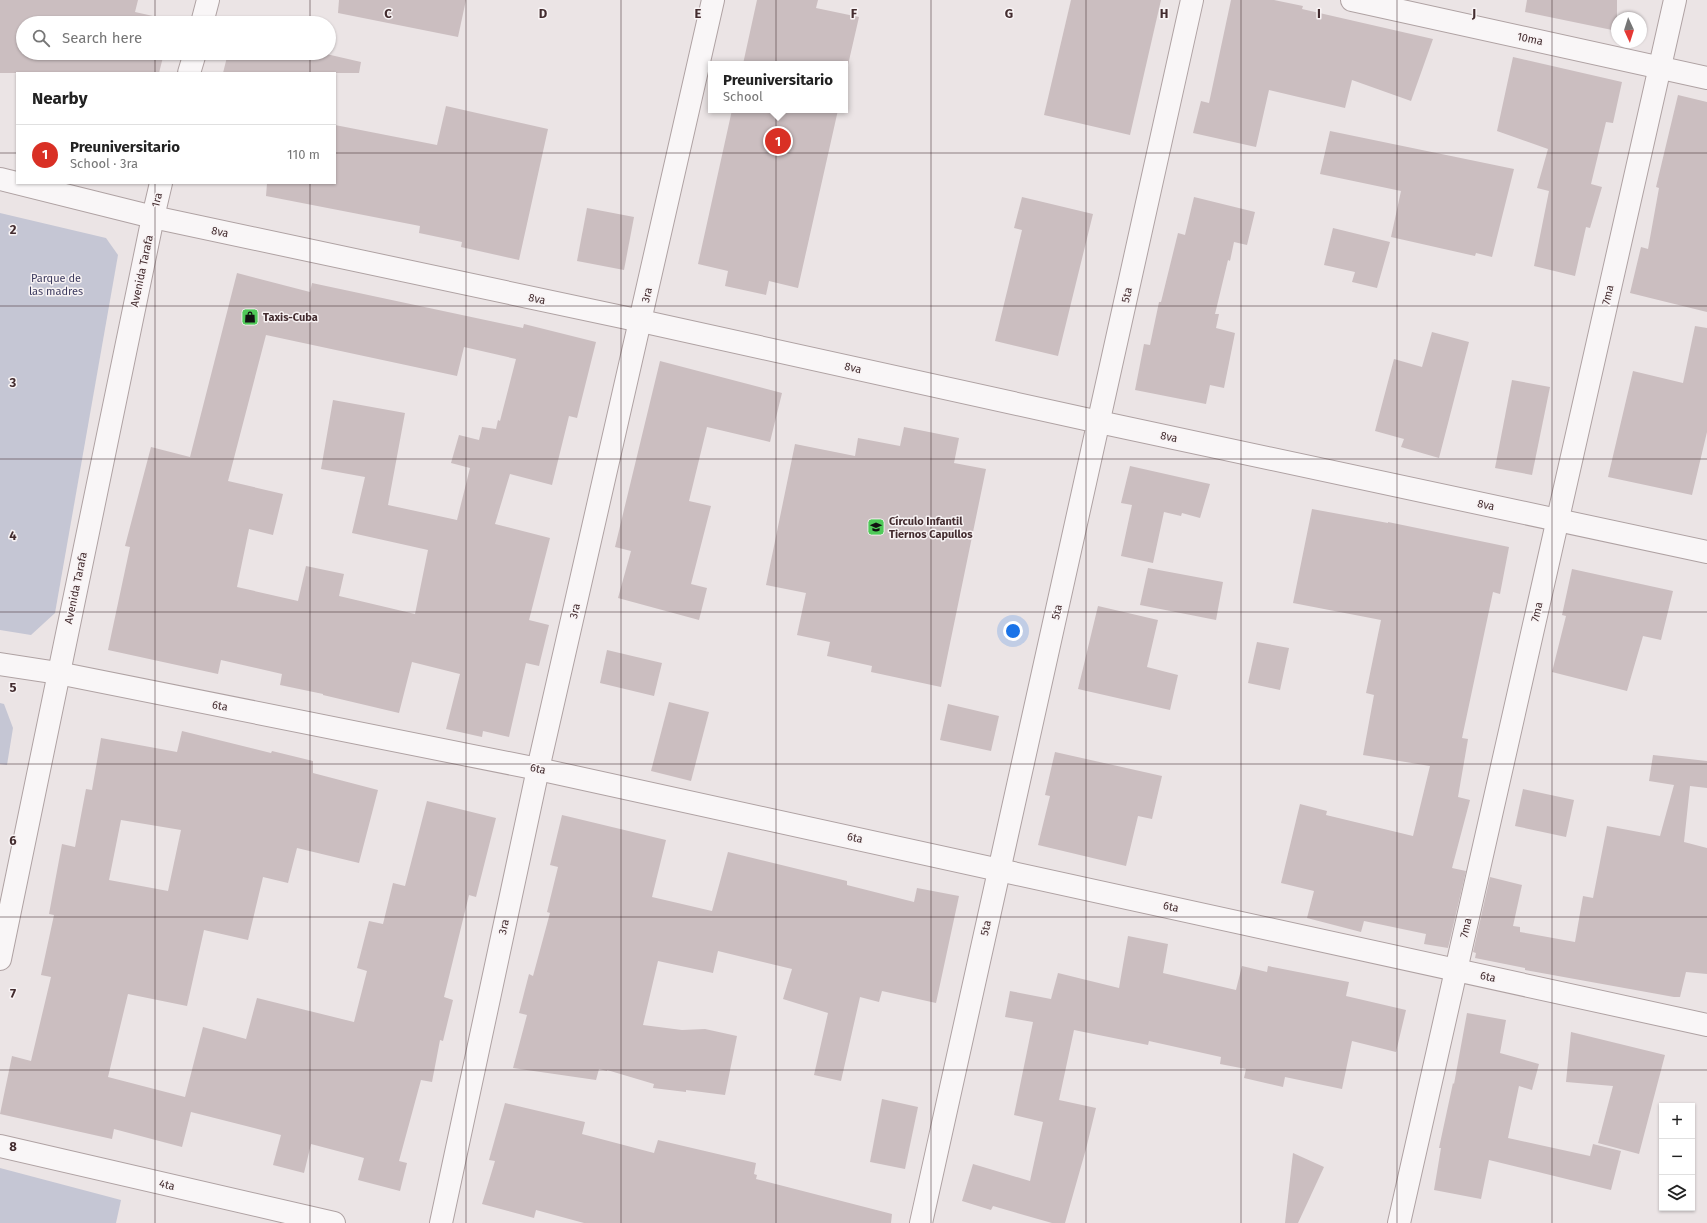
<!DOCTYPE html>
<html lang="en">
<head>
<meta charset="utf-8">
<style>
  :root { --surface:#fff; --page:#f6f6f6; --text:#222; --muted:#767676; --line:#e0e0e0; --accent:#d93025 }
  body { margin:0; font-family:"Fira Sans",sans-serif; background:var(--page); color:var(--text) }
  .controls { position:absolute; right:12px; bottom:12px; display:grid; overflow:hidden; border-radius:0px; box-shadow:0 1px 3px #0004 }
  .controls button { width:36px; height:36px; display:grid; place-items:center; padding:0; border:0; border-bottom:1px solid var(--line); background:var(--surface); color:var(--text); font:20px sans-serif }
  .compass { position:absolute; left:1611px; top:12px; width:36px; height:36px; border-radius:50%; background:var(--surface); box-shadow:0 1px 3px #0004; rotate:176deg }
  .you { position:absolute; left:1013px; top:631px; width:14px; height:14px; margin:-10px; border:3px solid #fff; border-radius:50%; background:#1a73e8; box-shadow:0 0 0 6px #1a73e833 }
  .badge { display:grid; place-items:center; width:26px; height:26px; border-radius:50%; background:var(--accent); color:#fff; font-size:13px; font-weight:700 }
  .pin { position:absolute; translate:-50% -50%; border:2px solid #fff; box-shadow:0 1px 4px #0006 }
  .popup { position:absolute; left:708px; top:61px; width:140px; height:52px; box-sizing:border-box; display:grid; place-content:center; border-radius:0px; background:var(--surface); filter:drop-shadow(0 1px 3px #0005); font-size:13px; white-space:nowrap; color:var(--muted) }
  .popup b { font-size:15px; color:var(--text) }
  .popup::after { content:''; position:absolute; left:50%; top:100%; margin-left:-8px; border:8px solid transparent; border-top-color:var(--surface) }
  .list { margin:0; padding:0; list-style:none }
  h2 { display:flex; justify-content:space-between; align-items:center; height:52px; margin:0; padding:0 16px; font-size:17px }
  h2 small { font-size:13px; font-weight:400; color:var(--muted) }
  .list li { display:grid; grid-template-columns:26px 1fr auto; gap:12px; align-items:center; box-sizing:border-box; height:60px; padding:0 16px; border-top:1px solid var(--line) }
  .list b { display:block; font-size:15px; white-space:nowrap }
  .list p { margin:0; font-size:13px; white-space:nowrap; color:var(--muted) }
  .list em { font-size:13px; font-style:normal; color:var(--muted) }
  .icon { flex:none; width:22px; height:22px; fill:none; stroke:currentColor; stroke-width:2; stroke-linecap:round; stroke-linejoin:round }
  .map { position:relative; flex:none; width:1707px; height:1223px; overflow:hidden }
  .search { position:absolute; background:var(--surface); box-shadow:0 1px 3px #0004; left:16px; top:16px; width:320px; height:44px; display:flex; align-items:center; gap:10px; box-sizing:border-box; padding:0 14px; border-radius:22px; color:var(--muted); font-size:15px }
  .panel { position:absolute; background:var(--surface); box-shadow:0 1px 3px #0004; left:16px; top:72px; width:320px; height:112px; border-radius:0px }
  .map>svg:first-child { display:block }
</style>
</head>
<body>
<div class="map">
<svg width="1707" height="1223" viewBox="0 0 1707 1223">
  <rect width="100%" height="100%" fill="#ebe4e5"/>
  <g fill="#c5c6d4">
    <polygon points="0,213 106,238 118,255 55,613 31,635 0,630"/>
    <polygon points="0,703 4,704 13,728 7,765 0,764"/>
    <polygon points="0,1168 121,1200 116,1223 0,1223"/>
  </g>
  <g fill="#cbbec0" fill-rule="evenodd">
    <polygon points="0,0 138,0 135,12 171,20 171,23 23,23 23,53 164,53 159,73 0,73"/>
    <polygon points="339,0 466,0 458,37 338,13"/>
    <polygon points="757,0 818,0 816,8 859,17 845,78 845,64 743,64"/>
    <polygon points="1071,0 1161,0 1130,135 1044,115"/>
    <polygon points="1231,0 1274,0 1303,6 1302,9 1433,39 1411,101 1352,80 1345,108 1269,90 1256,147 1193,133 1201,101 1209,103"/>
    <polygon points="1527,0 1617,0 1617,31 1525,12"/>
    <polygon points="228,53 322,53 361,62 359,73 223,73"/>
    <polygon points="1513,57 1622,82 1613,123 1606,122 1591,184 1602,187 1590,228 1586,227 1575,276 1534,266 1549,191 1537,188 1548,149 1497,131"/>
    <polygon points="1678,95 1707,102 1707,312 1630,293 1641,247 1648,249 1659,188 1656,187"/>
    <polygon points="446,106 548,129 519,260 461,247 462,242 419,233 420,226 266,196 267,183 335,183 335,125 437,145"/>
    <polygon points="732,110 838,110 798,288 769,281 766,295 725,286 728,271 698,264"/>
    <polygon points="1330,131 1514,169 1492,257 1476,253 1475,256 1391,237 1401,191 1320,174"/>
    <polygon points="1022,197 1093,214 1058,356 995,341 1022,230 1014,228"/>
    <polygon points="1194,197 1255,212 1247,245 1234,242 1230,261 1228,260 1215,314 1219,314 1216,328 1235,333 1224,388 1210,385 1206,404 1135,390 1144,344 1150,345 1159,302 1161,302 1178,233 1185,235"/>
    <polygon points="587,208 634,217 624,270 577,261"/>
    <polygon points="1333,228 1390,242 1377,288 1352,282 1355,272 1324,265"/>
    <path d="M237 273 310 292 312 283 523 328 524 324 596 342 577 418 569 416 552 485 510 474 495 524 550 538 529 620 549 625 539 666 526 663 509 737 483 731 482 737 446 729 460 674 412 662 399 713 323 695V694L280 685 282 674 221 660 218 674 108 650 130 547 125 546 151 447 190 457ZM266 335 457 376 464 347 516 359 500 421 498 420 496 429 482 427 479 440 459 435 451 463 470 468 457 520 388 505 405 413 333 400 321 469 365 477 352 533 428 550 415 614 339 596 344 574 306 566 298 601 237 587 249 529 273 535 283 494 228 481Z"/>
    <polygon points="1695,326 1707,328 1707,432 1692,495 1608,477 1633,371 1683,383"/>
    <polygon points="1432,332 1469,342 1439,458 1401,447 1404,439 1375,431 1394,359 1422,367"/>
    <polygon points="660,361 782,393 770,442 707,427 689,501 711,506 691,584 707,588 699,620 618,598 631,551 615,547"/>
    <polygon points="1512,380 1550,387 1532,475 1495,468"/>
    <polygon points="904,427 959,438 954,463 986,469 941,687 871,672 872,666 827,656 830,642 797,635 806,593 766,585 795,444 855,456 858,438 900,446"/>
    <polygon points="1130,466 1210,484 1200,518 1182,513 1181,516 1164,512 1153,563 1121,556 1132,505 1121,503"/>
    <polygon points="1312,509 1388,523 1388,522 1509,547 1500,594 1493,592 1462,738 1468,739 1458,797 1470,800 1452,868 1466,871 1448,948 1424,944 1426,934 1364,921 1361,932 1307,918 1314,891 1281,883 1300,804 1327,811 1326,815 1413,836 1430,766 1363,755 1374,695 1366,693 1381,620 1293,603"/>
    <polygon points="1148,568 1223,582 1216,620 1140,605"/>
    <polygon points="1572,569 1673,591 1661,640 1643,636 1627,691 1552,672 1566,616 1562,615"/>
    <polygon points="1098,606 1158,620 1147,667 1178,675 1170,710 1078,689"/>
    <polygon points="1257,642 1289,648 1280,690 1248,683"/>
    <polygon points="607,650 662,663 654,696 600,683"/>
    <polygon points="669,702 709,712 691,781 651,771"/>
    <polygon points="948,704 999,716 991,751 940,740"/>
    <path d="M182 731 271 753 272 751 313 761V773L378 790 359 863 297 848 288 883 263 877 248 940 204 930 187 1006 128 994 108 1077 185 1097 203 1027 246 1039 257 998 354 1022 367 971 357 968 369 921 383 924 393 883 405 886 427 801 496 818 476 897 469 895 444 997 453 1000 443 1041 440 1040 432 1082 421 1080 399 1161 407 1163 400 1191 358 1180 364 1158 311 1144 304 1173 273 1165 281 1135 191 1112 182 1147 114 1129 112 1139 0 1114 12 1056 31 1061 51 977 41 975 54 915 49 914 62 844 75 847 86 789 92 790 101 738 177 752ZM121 820 181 830 168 891 109 880Z"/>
    <polygon points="1055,752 1162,776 1152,819 1138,816 1126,866 1038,845 1050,796 1045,795"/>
    <polygon points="1653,755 1707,761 1707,788 1690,786 1684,842 1707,848 1707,974 1686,972 1680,997 1674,997 1525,970 1525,968 1475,958 1476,953 1473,952 1490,877 1522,885 1513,926 1520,927 1520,932 1575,942 1583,896 1593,898 1607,826 1660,836 1674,785 1649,781"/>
    <polygon points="1523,789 1574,800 1566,837 1515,826"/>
    <polygon points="562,815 666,840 652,897 712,911 728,852 847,881 847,885 914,902 917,888 959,896 936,1003 882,991 879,1002 860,997 841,1081 814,1075 828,1013 783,999 792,969 718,951 713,973 658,961 643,1025 682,1030 705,1029 737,1036 725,1095 686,1090 686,1092 653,1088 654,1084 607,1070 607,1071 599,1069 596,1080 513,1068 527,1015 519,1013 529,974 533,976 550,913 547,912 558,867 550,865"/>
    <polygon points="1128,936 1168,944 1163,973 1236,990 1242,966 1267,972 1268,966 1349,982 1346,996 1406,1010 1396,1052 1352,1041 1342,1089 1285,1077 1283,1087 1244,1078 1246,1069 1220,1064 1221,1057 1149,1041 1148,1045 1074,1030 1059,1100 1096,1108 1086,1149 1065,1223 1052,1223 993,1206 991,1210 962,1201 973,1164 1030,1181 1043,1122 1014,1115 1033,1022 1005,1017 1010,991 1051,999 1058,973 1119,988"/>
    <polygon points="1467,1013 1506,1020 1500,1053 1539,1064 1532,1090 1519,1086 1508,1138 1590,1156 1593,1144 1621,1151 1611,1190 1489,1160 1481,1199 1434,1190 1441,1148 1439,1148 1453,1083 1454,1084"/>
    <polygon points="1571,1032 1665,1055 1639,1154 1598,1143 1613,1086 1566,1082"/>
    <polygon points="882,1099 918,1107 905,1169 870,1162"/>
    <polygon points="505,1103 585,1122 582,1134 654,1153 658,1140 756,1163 754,1174 757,1175 756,1179 892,1214 891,1223 584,1223 536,1210 534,1218 482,1204 495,1161 489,1160"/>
    <polygon points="1293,1153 1324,1167 1298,1223 1285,1223"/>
  </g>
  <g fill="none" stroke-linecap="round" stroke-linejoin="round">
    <g stroke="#afa2a3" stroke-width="24">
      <g id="minor">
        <polyline points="1352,0 1707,78"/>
        <polyline points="202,23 208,0"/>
        <polyline points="189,73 195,53"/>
        <polyline points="0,179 153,217 641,321 1099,422 1707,552"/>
        <polyline points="0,664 58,673 538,769 1707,1025"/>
        <polyline points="0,959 153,217 161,183"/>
        <polyline points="0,1146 334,1223"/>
        <polyline points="441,1223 538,769 713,0"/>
        <polyline points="921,1223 1192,0"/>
        <polyline points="1399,1223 1675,0"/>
      </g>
    </g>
    <use href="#minor" stroke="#f9f6f7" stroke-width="22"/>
  </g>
  <path fill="none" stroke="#432c2f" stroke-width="1" stroke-opacity="0.55" d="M155 0V23M310 0V23M466 0V1223M621 0V1223M776 0V1223M931 0V1223M1086 0V1223M1241 0V1223M1397 0V1223M1552 0V1223M155 53V73M310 53V73M0 153H17M335 153H1707M155 183V1223M310 183V1223M0 306H1707M0 459H1707M0 612H1707M0 764H1707M0 917H1707M0 1070H1707"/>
  <defs>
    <g id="shop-square" transform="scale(0.9)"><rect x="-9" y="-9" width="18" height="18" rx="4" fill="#4fc958" stroke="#f8f3f4"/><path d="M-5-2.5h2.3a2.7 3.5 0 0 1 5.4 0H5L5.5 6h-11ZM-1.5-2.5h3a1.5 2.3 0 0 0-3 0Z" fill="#111"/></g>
    <g id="school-square" transform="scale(0.9)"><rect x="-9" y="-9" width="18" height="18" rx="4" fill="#4fc958" stroke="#f8f3f4"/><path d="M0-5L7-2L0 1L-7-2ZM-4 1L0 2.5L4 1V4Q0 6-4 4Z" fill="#111"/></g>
  </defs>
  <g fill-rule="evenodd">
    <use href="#shop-square" x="250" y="317"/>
    <use href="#school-square" x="876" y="527"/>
  </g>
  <g text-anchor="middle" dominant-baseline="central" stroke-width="3" stroke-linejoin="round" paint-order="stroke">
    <g font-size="11" fill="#432c2f" stroke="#f8f3f4">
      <text transform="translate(1530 39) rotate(12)">10ma</text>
      <text transform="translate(157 200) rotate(-76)">1ra</text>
      <text transform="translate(220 232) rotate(12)">8va</text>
      <text transform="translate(142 271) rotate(-78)">Avenida Tarafa</text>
      <text transform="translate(647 295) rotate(-77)">3ra</text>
      <text transform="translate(1127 295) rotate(-78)">5ta</text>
      <text transform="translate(1608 295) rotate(-77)">7ma</text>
      <text transform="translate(537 299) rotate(12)">8va</text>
      <text transform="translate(853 368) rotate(13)">8va</text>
      <text transform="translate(1169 437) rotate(12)">8va</text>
      <text transform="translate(1486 505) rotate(12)">8va</text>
      <text transform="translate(76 588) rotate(-78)">Avenida Tarafa</text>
      <text transform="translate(575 611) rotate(-77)">3ra</text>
      <text transform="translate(1057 612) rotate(-77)">5ta</text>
      <text transform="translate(1537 612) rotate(-77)">7ma</text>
      <text transform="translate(220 706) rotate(11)">6ta</text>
      <text transform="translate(538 769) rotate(12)">6ta</text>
      <text transform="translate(855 838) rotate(12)">6ta</text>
      <text transform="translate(1171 907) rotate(12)">6ta</text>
      <text transform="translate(504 927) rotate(-78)">3ra</text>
      <text transform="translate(986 928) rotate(-78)">5ta</text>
      <text transform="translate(1466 928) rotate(-77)">7ma</text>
      <text transform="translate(1488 977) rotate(12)">6ta</text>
      <text transform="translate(167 1185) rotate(13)">4ta</text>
    </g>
    <g font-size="11" fill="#3b3a5e" stroke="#f8f3f4">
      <text x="56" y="278">Parque de<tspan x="56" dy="13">las madres</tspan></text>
    </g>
    <g font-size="11" font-weight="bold" fill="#432c2f" stroke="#f8f3f4" text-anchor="start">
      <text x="263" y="317">Taxis-Cuba</text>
      <text x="889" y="521">Círculo Infantil<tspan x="889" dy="13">Tiernos Capullos</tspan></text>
    </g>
  </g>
  <g font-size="13" text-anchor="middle" font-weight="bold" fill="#432c2f" stroke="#f8f3f4" stroke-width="3" stroke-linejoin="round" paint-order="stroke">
    <text x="388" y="18">C</text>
    <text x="543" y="18">D</text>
    <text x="698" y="18">E</text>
    <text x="854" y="18">F</text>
    <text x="1009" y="18">G</text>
    <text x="1164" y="18">H</text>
    <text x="1319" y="18">I</text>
    <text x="1474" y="18">J</text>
    <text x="13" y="234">2</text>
    <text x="13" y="387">3</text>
    <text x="13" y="540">4</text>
    <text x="13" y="692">5</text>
    <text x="13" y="845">6</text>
    <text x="13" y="998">7</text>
    <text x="13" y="1151">8</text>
  </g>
</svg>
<div class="controls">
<button>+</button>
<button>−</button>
<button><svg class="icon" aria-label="layers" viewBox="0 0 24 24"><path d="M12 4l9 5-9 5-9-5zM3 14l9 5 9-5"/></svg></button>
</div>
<svg class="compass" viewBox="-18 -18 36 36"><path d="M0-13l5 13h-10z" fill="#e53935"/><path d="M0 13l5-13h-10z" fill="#767676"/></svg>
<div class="you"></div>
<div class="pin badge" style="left:778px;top:141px">1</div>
<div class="popup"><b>Preuniversitario</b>School</div>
<div class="search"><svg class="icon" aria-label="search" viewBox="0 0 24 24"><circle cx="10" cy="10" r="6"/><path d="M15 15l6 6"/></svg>Search here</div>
<section class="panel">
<h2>Nearby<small></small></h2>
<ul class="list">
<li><span class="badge">1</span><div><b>Preuniversitario</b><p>School · 3ra</p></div><em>110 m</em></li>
</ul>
</section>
</div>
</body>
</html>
